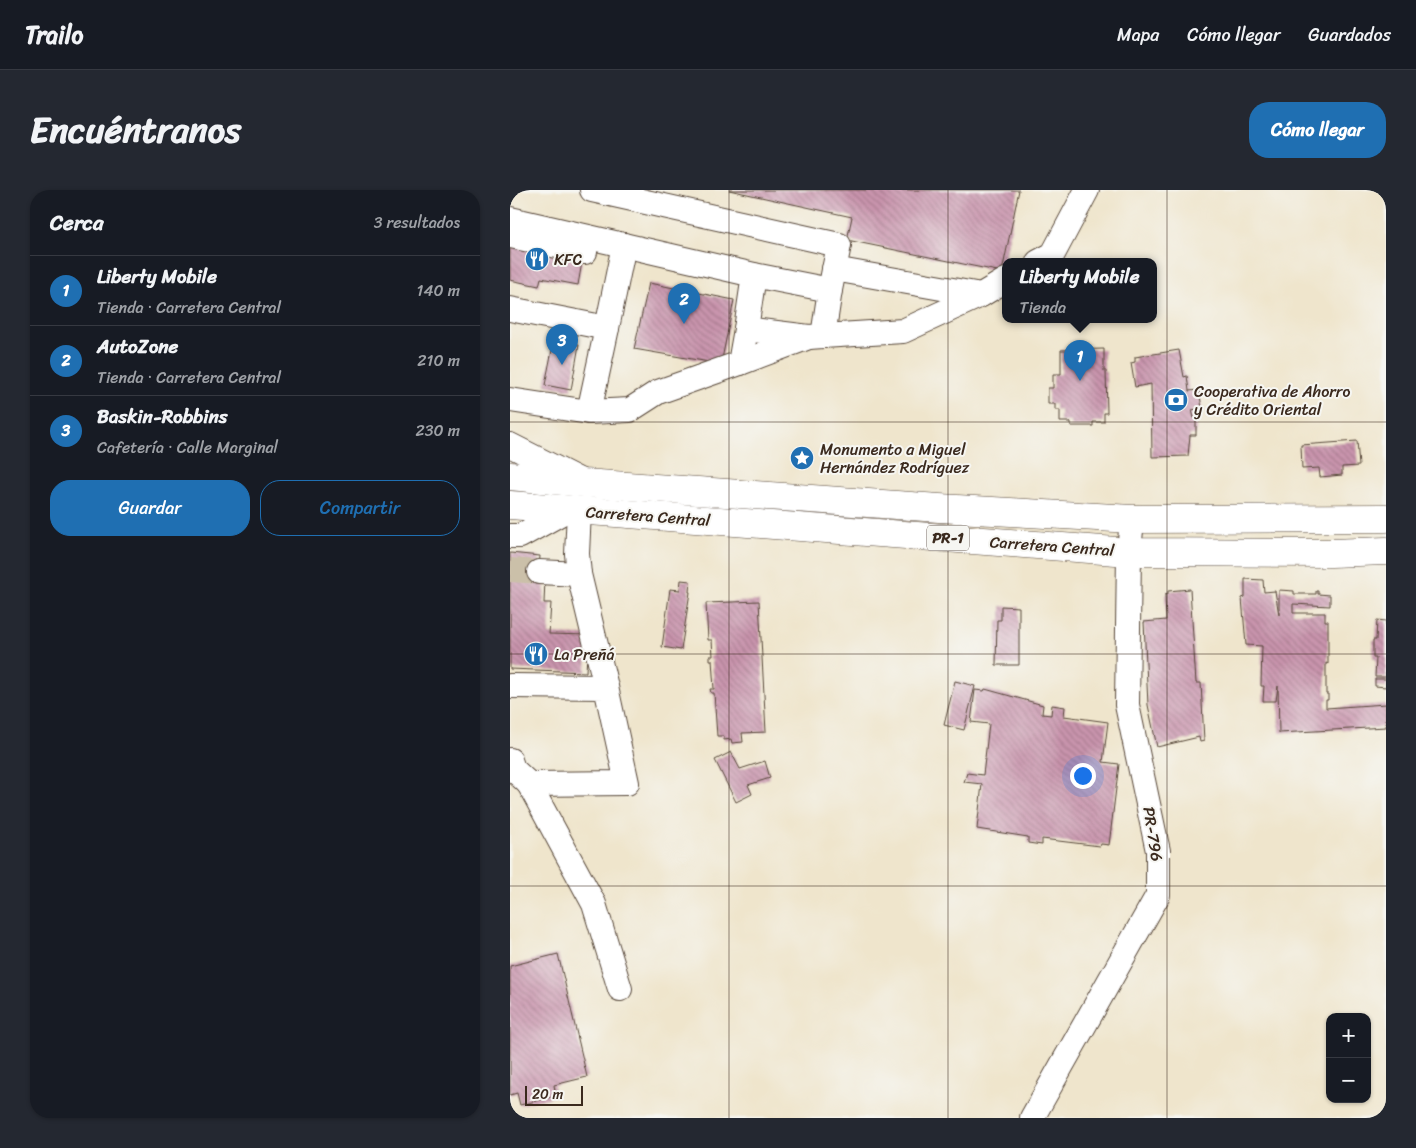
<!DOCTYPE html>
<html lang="es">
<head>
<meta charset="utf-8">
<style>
  :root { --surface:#171b24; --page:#242831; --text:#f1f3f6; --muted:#9ea1a6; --line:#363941; --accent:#1f6fb2 }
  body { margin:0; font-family:Sriracha,sans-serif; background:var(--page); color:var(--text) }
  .controls { position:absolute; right:15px; bottom:15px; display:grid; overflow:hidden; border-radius:10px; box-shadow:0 1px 4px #0004 }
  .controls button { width:45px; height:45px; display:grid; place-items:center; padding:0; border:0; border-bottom:1px solid var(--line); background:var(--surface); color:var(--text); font:25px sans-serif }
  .scale { position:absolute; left:15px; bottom:12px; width:58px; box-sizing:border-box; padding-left:5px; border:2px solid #3b2a1e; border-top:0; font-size:14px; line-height:18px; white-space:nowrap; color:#3b2a1e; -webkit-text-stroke:4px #f6f6f2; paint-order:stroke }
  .you { position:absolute; left:572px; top:585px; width:18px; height:18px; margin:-12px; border:4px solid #fff; border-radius:50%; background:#1a73e8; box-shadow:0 0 0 8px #1a73e833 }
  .badge { display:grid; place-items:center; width:32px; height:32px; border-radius:50%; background:var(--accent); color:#fff; font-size:16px; font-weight:700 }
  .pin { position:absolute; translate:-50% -41px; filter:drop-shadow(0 1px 2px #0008) }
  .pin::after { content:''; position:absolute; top:26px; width:18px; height:15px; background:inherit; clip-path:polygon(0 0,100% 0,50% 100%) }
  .popup { position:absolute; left:492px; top:68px; width:155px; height:65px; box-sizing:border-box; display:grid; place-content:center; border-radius:10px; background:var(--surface); filter:drop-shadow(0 1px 4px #0005); font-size:16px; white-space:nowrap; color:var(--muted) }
  .popup b { font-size:19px; color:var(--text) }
  .popup::after { content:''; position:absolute; left:50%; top:100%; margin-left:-10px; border:10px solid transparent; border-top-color:var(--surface) }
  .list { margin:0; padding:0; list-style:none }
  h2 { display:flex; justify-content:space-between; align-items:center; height:65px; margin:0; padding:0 20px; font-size:21px }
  h2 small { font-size:16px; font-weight:400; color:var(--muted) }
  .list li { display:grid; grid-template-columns:32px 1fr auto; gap:15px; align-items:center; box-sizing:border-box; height:70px; padding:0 20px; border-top:1px solid var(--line) }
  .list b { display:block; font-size:19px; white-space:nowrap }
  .list p { margin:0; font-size:16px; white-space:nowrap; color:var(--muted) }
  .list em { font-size:16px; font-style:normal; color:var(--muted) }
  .actions { display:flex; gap:10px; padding:15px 20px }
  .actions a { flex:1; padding:11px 0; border:1px solid var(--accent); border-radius:20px; text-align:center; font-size:18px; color:var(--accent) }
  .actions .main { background:var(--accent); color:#fff }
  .map { position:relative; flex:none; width:876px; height:928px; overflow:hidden; border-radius:20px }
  header { display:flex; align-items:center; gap:30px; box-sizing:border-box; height:70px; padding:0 25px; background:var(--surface); border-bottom:1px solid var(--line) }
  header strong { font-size:24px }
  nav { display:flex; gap:28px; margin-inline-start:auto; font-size:18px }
  .intro { display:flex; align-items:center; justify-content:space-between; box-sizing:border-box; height:120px; padding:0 30px }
  h1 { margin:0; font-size:35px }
  .button { padding:12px 22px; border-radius:20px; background:var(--accent); color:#fff; font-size:18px; font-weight:700 }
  main { display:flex; gap:30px; padding:0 30px }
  aside { flex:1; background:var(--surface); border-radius:20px; box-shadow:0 1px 4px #0004 }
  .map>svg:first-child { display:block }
</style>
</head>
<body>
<header>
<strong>Trailo</strong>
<nav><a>Mapa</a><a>Cómo llegar</a><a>Guardados</a></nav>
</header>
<div class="intro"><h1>Encuéntranos</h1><a class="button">Cómo llegar</a></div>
<main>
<aside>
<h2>Cerca<small>3 resultados</small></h2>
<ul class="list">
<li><span class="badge">1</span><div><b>Liberty Mobile</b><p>Tienda · Carretera Central</p></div><em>140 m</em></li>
<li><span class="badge">2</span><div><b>AutoZone</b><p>Tienda · Carretera Central</p></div><em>210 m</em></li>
<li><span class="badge">3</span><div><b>Baskin-Robbins</b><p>Cafetería · Calle Marginal</p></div><em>230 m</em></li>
</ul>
<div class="actions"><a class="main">Guardar</a><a>Compartir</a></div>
</aside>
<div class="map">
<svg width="876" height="928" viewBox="0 0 876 928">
  <defs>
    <pattern id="building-back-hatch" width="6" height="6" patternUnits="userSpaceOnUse" patternTransform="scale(1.25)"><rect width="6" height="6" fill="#c994ad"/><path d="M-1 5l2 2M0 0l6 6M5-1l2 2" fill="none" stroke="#a4798c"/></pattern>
  </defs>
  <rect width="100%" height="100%" fill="#f6f6f2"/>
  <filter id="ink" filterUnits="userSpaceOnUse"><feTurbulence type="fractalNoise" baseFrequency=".02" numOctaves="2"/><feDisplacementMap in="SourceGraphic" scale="10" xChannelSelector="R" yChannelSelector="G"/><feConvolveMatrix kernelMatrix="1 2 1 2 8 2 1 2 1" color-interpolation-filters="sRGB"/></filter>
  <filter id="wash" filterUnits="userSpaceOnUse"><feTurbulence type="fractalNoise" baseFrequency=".0096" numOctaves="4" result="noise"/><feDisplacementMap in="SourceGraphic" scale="20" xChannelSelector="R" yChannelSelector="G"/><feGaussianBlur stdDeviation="1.12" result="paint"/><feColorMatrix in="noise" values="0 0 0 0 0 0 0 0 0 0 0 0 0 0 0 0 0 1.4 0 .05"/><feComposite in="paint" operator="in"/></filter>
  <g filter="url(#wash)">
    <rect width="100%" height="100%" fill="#efe5cc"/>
    <g id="blocks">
      <g fill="url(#building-back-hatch)">
        <polygon points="219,0 509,0 492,82 337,50 342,27"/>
        <polygon points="0,52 72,72 68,95 31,88 29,96 0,90"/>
        <polygon points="139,93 224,110 211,174 124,159"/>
        <polygon points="44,150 69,155 61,200 35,195"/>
        <polygon points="594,159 594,181 596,181 597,223 594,223 594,232 583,232 583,236 561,236 561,232 550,232 550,220 545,220 545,214 538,214 538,198 543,198 543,184 551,184 551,160"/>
        <polygon points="669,160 674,187 677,186 679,201 689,200 692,218 682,220 684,228 686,228 686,245 680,245 678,266 642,267 641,194 625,197 621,173 625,172 625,167"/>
        <polygon points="847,251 849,276 832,277 832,285 810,287 809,278 792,279 791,255"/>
        <polygon points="0,363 30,366 28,389 35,389 34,413 41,413 39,444 78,445 76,482 0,479"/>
        <polygon points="735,389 753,390 754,402 765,401 769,425 769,400 784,401 784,404 806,404 806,401 808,401 808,404 820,405 820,416 783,414 783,423 815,423 815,431 818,431 818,474 816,473 816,504 818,504 818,510 816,510 816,518 876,514 876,537 769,543 768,496 766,511 753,511 754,496 751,496 752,456 736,455 732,408 735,407"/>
        <polygon points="171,390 180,391 179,402 180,402 171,460 152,457 160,399 170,400"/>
        <polygon points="680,399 686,493 691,493 694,551 690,552 689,547 647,557 638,515 634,432 656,430 655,405 658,404 658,401"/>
        <polygon points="249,411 256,542 232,543 233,552 222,553 221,549 214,550 214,546 207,546 204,503 201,503 200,499 204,499 202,470 200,470 200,466 203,466 202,450 198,450 196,413"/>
        <polygon points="491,416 509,417 509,475 486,475 487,430 491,430"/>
        <polygon points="867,430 876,431 876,487 865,487 866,468 863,468 863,450 866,450"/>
        <polygon points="865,489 876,489 876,497 865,496"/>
        <polygon points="445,491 465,496 454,540 434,535"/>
        <polygon points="475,499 533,515 532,524 541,525 542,515 555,517 554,526 598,532 593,572 609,574 599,655 591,654 590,656 532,649 532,655 518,653 518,647 467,639 472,594 454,592 457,583 473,585 479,534 461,532 465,500 474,501"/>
        <polygon points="221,562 230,579 255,571 260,588 238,595 242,604 226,612 205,570"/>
        <polygon points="48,764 77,887 44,895 46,906 10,915 7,903 0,905 0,776"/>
      </g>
    </g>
  </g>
  <g filter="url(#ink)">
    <use href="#blocks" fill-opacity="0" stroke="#564638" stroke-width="1"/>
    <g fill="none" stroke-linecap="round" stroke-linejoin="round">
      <polyline stroke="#cbc0a9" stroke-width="24" stroke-dasharray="24 12" stroke-linecap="butt" points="0,380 29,382"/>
      <g stroke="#564638" stroke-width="26">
        <g id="minor">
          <polyline points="0,29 244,85 320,100 329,55 82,0"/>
          <polyline points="0,44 1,46 75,62"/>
          <polyline points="528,72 543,64 577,0"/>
          <polyline points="244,85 236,139 299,147 313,146 320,100"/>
          <polyline points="471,105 496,90"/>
          <polyline points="0,119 97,138 114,55"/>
          <polyline points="313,146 393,141 471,105 324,79"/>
          <polyline points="230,173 296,148"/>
          <polyline points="0,210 79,222 97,138"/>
          <polyline points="79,222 120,220 148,202 230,173 236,139"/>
          <polyline points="0,255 71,291"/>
          <polyline points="69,321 67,364 69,384 96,497"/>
          <polyline points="0,346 10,346 57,320"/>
          <polyline points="29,382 69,384"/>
          <polyline points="0,496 96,497 117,593 19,594 3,579 0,570"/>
          <polyline points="19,594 84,714 110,799"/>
          <polyline points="522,928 648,705 648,661 617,515 619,362 622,329"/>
        </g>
      </g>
      <g stroke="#564638" stroke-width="29">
        <g id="major">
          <polyline points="0,286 74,293 429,318 622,329 876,328"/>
          <polyline points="0,315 619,362 821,363 876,361"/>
        </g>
      </g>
      <use href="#minor" stroke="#fff" stroke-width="24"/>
      <use href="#major" stroke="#fff" stroke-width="28"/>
    </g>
  </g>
  <path fill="none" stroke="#3b2a1e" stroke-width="1" stroke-opacity="0.55" d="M219 0V928M438 0V928M657 0V928M0 232H876M0 464H876M0 696H876"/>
  <defs>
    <g id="restaurant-disc" transform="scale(1.25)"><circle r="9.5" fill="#1f6fb2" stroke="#f6f6f2"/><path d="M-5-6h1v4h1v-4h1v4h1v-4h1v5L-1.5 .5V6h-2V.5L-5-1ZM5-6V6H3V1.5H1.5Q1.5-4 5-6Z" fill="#fff"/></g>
    <g id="bank-disc" transform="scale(1.25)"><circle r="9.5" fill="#1f6fb2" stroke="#f6f6f2"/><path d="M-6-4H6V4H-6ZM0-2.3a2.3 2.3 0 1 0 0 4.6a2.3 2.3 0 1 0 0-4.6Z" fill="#fff"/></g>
    <g id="sight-disc" transform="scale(1.25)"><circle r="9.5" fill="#1f6fb2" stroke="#f6f6f2"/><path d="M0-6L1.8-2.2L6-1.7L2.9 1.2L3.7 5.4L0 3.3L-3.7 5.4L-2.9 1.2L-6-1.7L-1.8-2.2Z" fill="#fff"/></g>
  </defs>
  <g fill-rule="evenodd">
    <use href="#restaurant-disc" x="27" y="69"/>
    <use href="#bank-disc" x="666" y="210"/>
    <use href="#sight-disc" x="292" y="268"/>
    <use href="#restaurant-disc" x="26" y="464"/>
  </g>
  <g text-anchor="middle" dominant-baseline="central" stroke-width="4" stroke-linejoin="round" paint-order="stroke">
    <rect fill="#f6f6f2" stroke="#73675e" stroke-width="1" x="417" y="335.5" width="42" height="25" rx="4"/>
    <g font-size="15" font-weight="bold" fill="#3b2a1e">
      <text x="438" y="348">PR-1</text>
    </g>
    <g font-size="16" fill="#3b2a1e" stroke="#f6f6f2" text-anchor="start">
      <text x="44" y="69">KFC</text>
      <text x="684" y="201">Cooperativa de Ahorro<tspan x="684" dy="18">y Crédito Oriental</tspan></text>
      <text x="310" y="259">Monumento a Miguel<tspan x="310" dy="18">Hernández Rodríguez</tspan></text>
      <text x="44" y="464">La Preñá</text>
    </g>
    <g font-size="16" fill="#3b2a1e" stroke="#f6f6f2">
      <text transform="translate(138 326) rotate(4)">Carretera Central</text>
      <text transform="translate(542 356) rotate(4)">Carretera Central</text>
      <text transform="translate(643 644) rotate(81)">PR-796</text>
    </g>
  </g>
</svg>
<div class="controls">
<button>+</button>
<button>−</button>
</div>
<div class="scale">20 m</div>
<div class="you"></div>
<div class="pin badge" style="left:570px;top:191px">1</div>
<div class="popup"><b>Liberty Mobile</b>Tienda</div>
<div class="pin badge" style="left:174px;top:134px">2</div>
<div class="pin badge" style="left:52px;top:175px">3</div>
</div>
</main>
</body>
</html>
